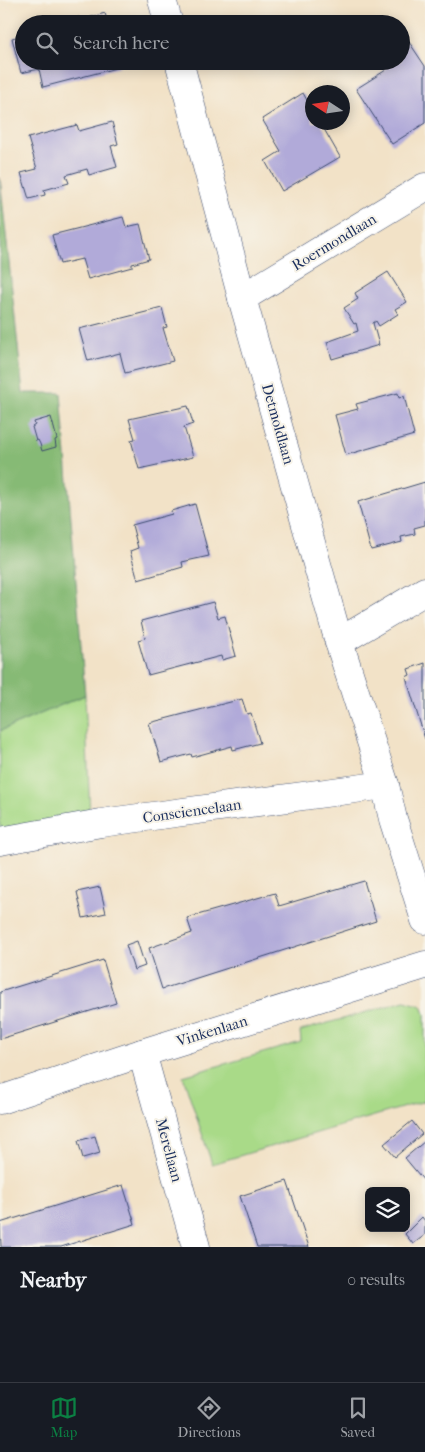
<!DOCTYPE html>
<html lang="en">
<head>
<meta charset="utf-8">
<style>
  :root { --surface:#171b24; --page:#242831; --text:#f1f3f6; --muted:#9ea1a6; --line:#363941; --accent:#0b8043 }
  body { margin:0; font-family:"IM FELL French Canon",serif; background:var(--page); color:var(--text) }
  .controls { position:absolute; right:15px; bottom:15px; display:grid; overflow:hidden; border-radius:8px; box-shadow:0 2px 12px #0003 }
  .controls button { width:45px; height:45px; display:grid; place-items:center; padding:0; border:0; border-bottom:1px solid var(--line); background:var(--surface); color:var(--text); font:25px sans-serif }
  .compass { position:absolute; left:305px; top:85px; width:45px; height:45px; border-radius:50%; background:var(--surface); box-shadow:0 2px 12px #0003; rotate:282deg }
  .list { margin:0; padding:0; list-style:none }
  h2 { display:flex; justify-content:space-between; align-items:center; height:65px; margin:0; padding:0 20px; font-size:21px }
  h2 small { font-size:16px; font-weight:400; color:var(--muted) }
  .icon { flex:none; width:28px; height:28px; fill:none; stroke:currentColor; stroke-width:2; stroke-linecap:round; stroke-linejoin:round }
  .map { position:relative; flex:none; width:425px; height:1247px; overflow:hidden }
  .search { position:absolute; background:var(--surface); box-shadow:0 2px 12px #0003; left:15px; right:15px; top:15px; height:55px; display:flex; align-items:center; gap:12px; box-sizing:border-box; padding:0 18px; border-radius:28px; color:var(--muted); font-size:19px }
  .sheet { height:135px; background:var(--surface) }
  nav { display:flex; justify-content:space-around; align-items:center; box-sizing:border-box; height:70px; border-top:1px solid var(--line); background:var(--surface); font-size:14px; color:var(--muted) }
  nav a { display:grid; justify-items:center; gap:2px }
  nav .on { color:var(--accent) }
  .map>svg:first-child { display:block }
</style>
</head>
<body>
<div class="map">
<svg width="425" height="1247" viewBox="0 0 425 1247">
  <rect width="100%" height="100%" fill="#f7f3e8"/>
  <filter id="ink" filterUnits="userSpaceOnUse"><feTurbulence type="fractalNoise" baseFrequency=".02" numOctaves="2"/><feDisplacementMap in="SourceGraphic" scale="10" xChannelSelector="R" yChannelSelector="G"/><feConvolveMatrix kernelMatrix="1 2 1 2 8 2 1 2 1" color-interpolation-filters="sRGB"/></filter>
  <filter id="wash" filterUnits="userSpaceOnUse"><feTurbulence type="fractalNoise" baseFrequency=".0096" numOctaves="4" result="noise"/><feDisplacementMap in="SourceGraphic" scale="20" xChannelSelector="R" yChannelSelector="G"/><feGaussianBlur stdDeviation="1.12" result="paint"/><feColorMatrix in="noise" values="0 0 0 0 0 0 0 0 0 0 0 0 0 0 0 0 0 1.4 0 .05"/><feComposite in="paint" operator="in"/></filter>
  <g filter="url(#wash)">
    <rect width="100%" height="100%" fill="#f2e2c7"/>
    <g fill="#a9da88" stroke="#628473">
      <polygon points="85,695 90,816 0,830 0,731"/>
      <polygon points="405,1001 422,1006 425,1014 425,1101 212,1164 183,1076 301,1042 300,1031"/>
    </g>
    <polygon fill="#86ba74" stroke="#507469" points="0,178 23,393 61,393 85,695 0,731"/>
    <g id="blocks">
      <g fill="#b1aad9">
        <polygon points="105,13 108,24 62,24 62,22 79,17 81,20"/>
        <polygon points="24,35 24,61 118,61 120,67 43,87 39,69 21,73 12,38"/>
        <polygon points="401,42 409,42 425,66 425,123 392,144 356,89 386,70 381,61 401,61"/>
        <polygon points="303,93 312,109 312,122 320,122 340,157 282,191 265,161 281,151 262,119"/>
        <polygon points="112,122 118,144 111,146 117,167 89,175 87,169 66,175 69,183 44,190 45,195 29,199 21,173 37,169 28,138 77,125 79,131"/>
        <polygon points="123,217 126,227 140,224 149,259 132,264 132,267 88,279 82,259 60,264 52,235"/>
        <polygon points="388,272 407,302 395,309 398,314 379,326 376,321 373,323 379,345 332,359 327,342 358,331 356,323 354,324 344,308 358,299 355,293"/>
        <polygon points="162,308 167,327 163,328 173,361 125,373 120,353 88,361 79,329"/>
        <polygon points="398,393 399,398 404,396 414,435 346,455 335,415 358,409 356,404"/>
        <polygon points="188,406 193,424 184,427 193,457 139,469 131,440 135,439 129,419"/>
        <polygon points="51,417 57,439 55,440 56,447 42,451 40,444 38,440 36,441 32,427 35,425 34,422"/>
        <polygon points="425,482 425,525 414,528 415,534 401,537 402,542 371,550 358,502"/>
        <polygon points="195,504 209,556 182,562 183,567 138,580 130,551 138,548 132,525 172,514 171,511"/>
        <polygon points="213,602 218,618 225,616 236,656 222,660 221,656 148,675 138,640 145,638 141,621"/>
        <polygon points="425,663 425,739 406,677 410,675 408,669"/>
        <polygon points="242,699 247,714 251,713 260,743 233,750 232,746 192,757 191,754 161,762 149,723"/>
        <polygon points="364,881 376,921 162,989 149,948 192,933 187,918 275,893 279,906"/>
        <polygon points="100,887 106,913 83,918 77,892"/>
        <polygon points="137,941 145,966 134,970 126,945"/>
        <polygon points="103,960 116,1003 0,1039 0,992"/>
        <polygon points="412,1121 422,1134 395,1157 384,1144"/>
        <polygon points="95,1136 100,1153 83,1158 78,1141"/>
        <polygon points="425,1141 425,1182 405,1158"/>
        <polygon points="287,1181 309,1247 257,1247 240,1196"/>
        <polygon points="123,1185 135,1224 61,1247 1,1247 0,1223"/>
        <polygon points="422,1217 425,1221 425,1235 413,1244 405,1234"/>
      </g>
    </g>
  </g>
  <g filter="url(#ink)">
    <use href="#blocks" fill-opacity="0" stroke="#3b4a6e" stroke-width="1"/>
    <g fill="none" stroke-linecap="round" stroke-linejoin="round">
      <g stroke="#3b4a6e" stroke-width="29">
        <g id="street">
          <polyline points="162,0 169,24"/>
          <polyline points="179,61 242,298 339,642 385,785 393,819 425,920"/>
          <polyline points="242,298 425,187"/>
          <polyline points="339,642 425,591"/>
          <polyline points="0,841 101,823 385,785"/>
          <polyline points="142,1053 196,1247"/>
          <polyline points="0,1100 142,1053 425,965"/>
        </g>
      </g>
      <use href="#street" stroke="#fff" stroke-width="28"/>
    </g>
  </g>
  <g text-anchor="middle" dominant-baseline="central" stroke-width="4" stroke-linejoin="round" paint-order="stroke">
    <g font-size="15" fill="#1b2f5e" stroke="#f7f3e8">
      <text transform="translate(334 242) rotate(-31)">Roermondlaan</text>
      <text transform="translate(278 424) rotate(74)">Detmoldlaan</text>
      <text transform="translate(192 811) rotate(-8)">Consciencelaan</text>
      <text transform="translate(212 1031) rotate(-17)">Vinkenlaan</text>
      <text transform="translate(169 1150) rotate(75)">Merellaan</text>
    </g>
  </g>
</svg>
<div class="controls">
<button><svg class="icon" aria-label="layers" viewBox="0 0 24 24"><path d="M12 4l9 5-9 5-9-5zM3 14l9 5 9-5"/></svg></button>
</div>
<svg class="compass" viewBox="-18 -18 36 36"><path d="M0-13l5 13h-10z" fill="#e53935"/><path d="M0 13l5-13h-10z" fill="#9ea1a6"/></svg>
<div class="search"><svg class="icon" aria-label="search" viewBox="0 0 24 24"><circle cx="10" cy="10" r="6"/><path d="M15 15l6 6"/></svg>Search here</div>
</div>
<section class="sheet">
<h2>Nearby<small>0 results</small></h2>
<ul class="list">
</ul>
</section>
<nav>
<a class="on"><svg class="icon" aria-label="map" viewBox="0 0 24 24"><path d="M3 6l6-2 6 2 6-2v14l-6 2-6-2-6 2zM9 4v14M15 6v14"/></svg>Map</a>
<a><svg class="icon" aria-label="directions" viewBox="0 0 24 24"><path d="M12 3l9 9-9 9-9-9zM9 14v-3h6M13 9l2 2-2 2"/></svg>Directions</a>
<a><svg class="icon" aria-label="saved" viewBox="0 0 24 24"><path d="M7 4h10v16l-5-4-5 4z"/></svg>Saved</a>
</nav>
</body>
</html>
